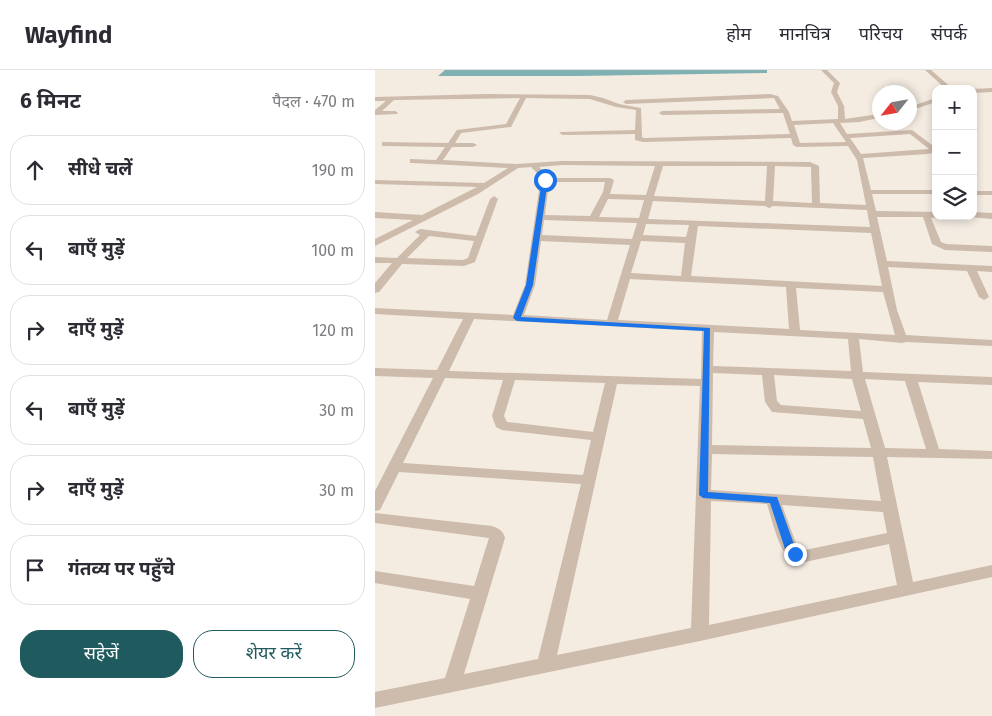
<!DOCTYPE html>
<html lang="hi">
<head>
<meta charset="utf-8">
<style>
  :root { --surface:#fff; --page:#f7f7f7; --text:#2b2b33; --muted:#7c7c81; --line:#e1e1e2; --accent:#1f5a5e }
  body { margin:0; font-family:"Fira Sans","Noto Sans Devanagari",sans-serif; background:var(--page); color:var(--text) }
  .controls { position:absolute; right:15px; top:15px; display:grid; overflow:hidden; border-radius:10px; box-shadow:0 2px 8px #0003 }
  .controls button { width:45px; height:45px; display:grid; place-items:center; padding:0; border:0; border-bottom:1px solid var(--line); background:var(--surface); color:var(--text); font:25px sans-serif }
  .compass { position:absolute; left:497px; top:15px; width:45px; height:45px; border-radius:50%; background:var(--surface); box-shadow:0 2px 8px #0003; rotate:239deg }
  .stop { position:absolute; width:15px; height:15px; margin:-11px; border:4px solid #1a73e8; border-radius:50%; background:#fff }
  .stop.end { background:#1a73e8; border-color:#fff; box-shadow:0 1px 5px #0008 }
  .list { margin:0; padding:0; list-style:none }
  h2 { display:flex; justify-content:space-between; align-items:center; height:65px; margin:0; padding:0 20px; font-size:21px }
  h2 small { font-size:16px; font-weight:400; color:var(--muted) }
  .list li { display:grid; grid-template-columns:32px 1fr auto; gap:15px; align-items:center; box-sizing:border-box; height:70px; margin:0 10px 10px; padding:0 10px; border:1px solid var(--line); border-radius:20px }
  .list b { display:block; font-size:19px; white-space:nowrap }
  .list em { font-size:16px; font-style:normal; color:var(--muted) }
  .actions { display:flex; gap:10px; padding:15px 20px }
  .actions a { flex:1; padding:11px 0; border:1px solid var(--accent); border-radius:20px; text-align:center; font-size:18px; color:var(--accent) }
  .actions .main { background:var(--accent); color:#fff }
  .icon { flex:none; width:28px; height:28px; fill:none; stroke:currentColor; stroke-width:2; stroke-linecap:round; stroke-linejoin:round }
  .map { position:relative; flex:none; width:617px; height:646px; overflow:hidden }
  header { display:flex; align-items:center; gap:30px; box-sizing:border-box; height:70px; padding:0 25px; background:var(--surface); border-bottom:1px solid var(--line) }
  header strong { font-size:24px }
  nav { display:flex; gap:28px; margin-inline-start:auto; font-size:18px }
  main { display:flex }
  aside { flex:1; background:var(--surface) }
  .map>svg:first-child { display:block }
</style>
</head>
<body>
<header>
<strong>Wayfind</strong>
<nav><a>होम</a><a>मानचित्र</a><a>परिचय</a><a>संपर्क</a></nav>
</header>
<main>
<aside>
<h2>6 मिनट<small>पैदल · 470 m</small></h2>
<ul class="list">
<li><svg class="icon" aria-label="ahead" viewBox="0 0 24 24"><path d="M12 20V5M6 11l6-6 6 6"/></svg><div><b>सीधे चलें</b></div><em>190 m</em></li>
<li><svg class="icon" aria-label="left" viewBox="0 0 24 24"><path d="M17 20v-9H6M10 6l-5 5 5 5"/></svg><div><b>बाएँ मुड़ें</b></div><em>100 m</em></li>
<li><svg class="icon" aria-label="right" viewBox="0 0 24 24"><path d="M7 20v-9h11M14 6l5 5-5 5"/></svg><div><b>दाएँ मुड़ें</b></div><em>120 m</em></li>
<li><svg class="icon" aria-label="left" viewBox="0 0 24 24"><path d="M17 20v-9H6M10 6l-5 5 5 5"/></svg><div><b>बाएँ मुड़ें</b></div><em>30 m</em></li>
<li><svg class="icon" aria-label="right" viewBox="0 0 24 24"><path d="M7 20v-9h11M14 6l5 5-5 5"/></svg><div><b>दाएँ मुड़ें</b></div><em>30 m</em></li>
<li><svg class="icon" aria-label="arrive" viewBox="0 0 24 24"><path d="M6 21V4h12l-3 4 3 4H6"/></svg><div><b>गंतव्य पर पहुँचे</b></div></li>
</ul>
<div class="actions"><a class="main">सहेजें</a><a>शेयर करें</a></div>
</aside>
<div class="map">
<svg width="617" height="646" viewBox="0 0 617 646">
  <rect width="100%" height="100%" fill="#f4ebe1"/>
  <polygon fill="#7fb0b2" points="70,0 392,0 392,3 201,6 63,6"/>
  <g fill="none" stroke-linecap="round" stroke-linejoin="round">
    <g fill="#cdbbac" fill-rule="evenodd">
      <path d="M446 0H452L465 13 462 22 469 36 470 49 504 44V48L484 52 465 53 472 64 537 60 561 78V82L553 84 488 88 496 120H561V124H497L501 141 561 142V146L564 147 556 148 566 172 571 174 617 176V182L570 180 557 174 548 147H502L512 191 617 196V202L602 201 614 227 609 230 604 227 592 201 513 197 522 240 531 265 617 270V276L531 272 527 273 484 269 488 302 617 307V315L543 312 564 379 617 381V389L512 387 538 512 617 495V507L325 571 0 638V622L70 608 95 529 0 513V501L99 516 114 468 0 453V443L117 456C124 459 128 460 130 468L89 604 163 589 206 414 24 402 5 440 0 441V421L58 308 0 306V298L62 300 88 249 0 244V238L138 245 150 215 166 107 156 97 143 98 103 124 0 176V169L38 150 0 148V142L47 145 102 117 0 114V110L109 113 133 98 38 93H35V89L61 90 70 77 10 76H7V72L73 73 82 60 131 54 145 28 19 30 7 41H20L23 43 22 44 0 45V40L11 31H0V27L112 24 215 25 228 28 244 34 266 38 267 67 269 68 415 64 408 43H406L287 45 284 43 287 41 405 39 399 28 251 34 248 32 251 30 395 24 403 26 414 42 417 51 463 49V36L456 22 459 13ZM151 28 215 29 241 37 261 40 260 60 186 62 184 63 188 65 260 64V70L268 72 416 68 418 75 422 77 473 76 482 90 491 135 445 133 444 96 435 92 187 91 141 94 68 90 77 77H98L102 75 98 73H80L86 63 136 57ZM458 53 471 72 425 73 419 55ZM535 64 554 79 486 84 475 68ZM187 95 280 96 271 125 235 124 239 110 235 108H174L164 97ZM288 96H392L390 131 279 126ZM400 96 436 97 437 133 398 131ZM174 112H230L228 122 215 146 170 145ZM233 129 269 130 264 148 224 147ZM278 131 390 136 394 138 398 136 492 140 495 157 273 149ZM169 150 262 153 257 169 167 165ZM271 154 314 155 311 167 268 165ZM323 156 496 163 507 216 316 206ZM166 171 255 175 232 250 149 245 160 215ZM266 171 310 173 306 206 256 203ZM255 209 411 217 414 259 243 250ZM421 218 508 222 520 265 425 260ZM99 249 327 261 326 309 74 301ZM339 262 473 269 476 301 338 296ZM338 303 387 305 390 332 397 342 488 349 496 378 337 375ZM399 305 477 309 486 341 406 335 402 331ZM70 308 128 310 117 346 121 357 127 360 216 370 208 405 28 393ZM490 309 530 311 551 379 510 378ZM140 310 230 313 218 362 132 352 129 346ZM242 314 325 316 316 558 182 585ZM337 384 498 387 506 431 336 420ZM336 431 392 434C396 446 404 482 415 488 419 491 425 491 430 492L514 474 522 515 334 555ZM407 435 508 442 512 463 430 480 422 476Z"/>
      <polygon points="550,0 556,0 578,19 571,19"/>
      <polygon points="617,18 617,22 598,23 598,19"/>
      <polygon points="561,28 561,32 534,41 534,37"/>
      <rect x="598" y="121" width="19" height="4"/>
      <path d="M119 126 123 129 100 192 89 196 27 194 4 222 0 223V213L17 193H0V187L22 188 45 165 40 162 45 159 101 166 115 129ZM54 166 99 171 93 188 88 190 32 188Z"/>
      <polygon points="598,142 617,143 617,149 595,147 598,146"/>
    </g>
  </g>
  <polygon fill="#1a73e8" points="170,108 173,110 158,215 146,247 335,258 333,422 402,427 420,477 425,484 423,487 416,487 410,479 395,433 328,428 324,425 329,261 142,251 138,248 151,215 167,110"/>
</svg>
<div class="controls">
<button>+</button>
<button>−</button>
<button><svg class="icon" aria-label="layers" viewBox="0 0 24 24"><path d="M12 4l9 5-9 5-9-5zM3 14l9 5 9-5"/></svg></button>
</div>
<svg class="compass" viewBox="-18 -18 36 36"><path d="M0-13l5 13h-10z" fill="#e53935"/><path d="M0 13l5-13h-10z" fill="#7c7c81"/></svg>
<div class="stop" style="left:170px;top:110px"></div>
<div class="stop end" style="left:420px;top:484px"></div>
</div>
</main>
</body>
</html>
